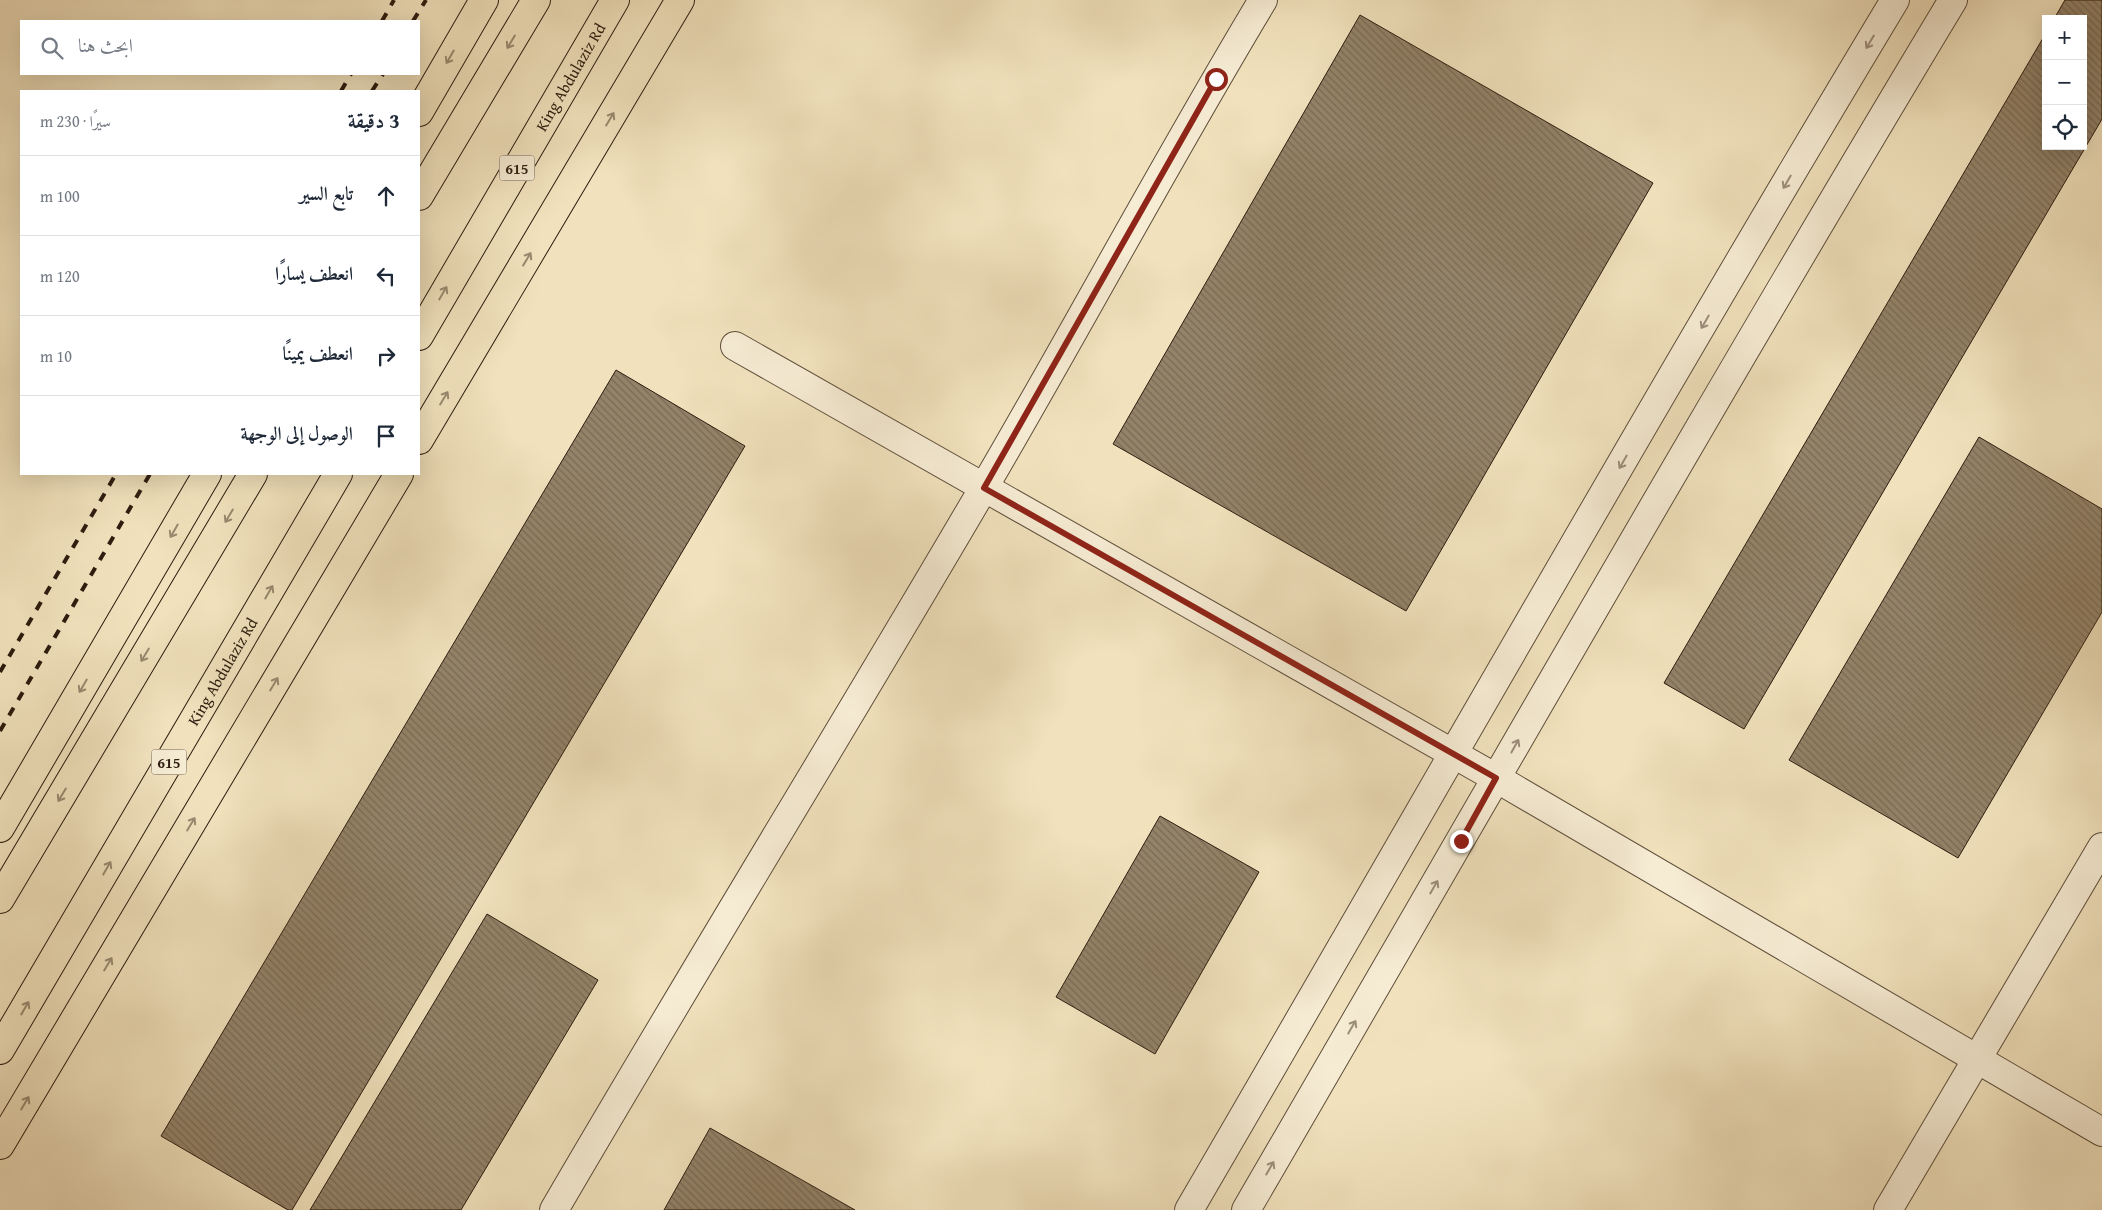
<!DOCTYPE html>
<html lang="ar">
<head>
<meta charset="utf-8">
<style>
  :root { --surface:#fff; --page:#f6f6f7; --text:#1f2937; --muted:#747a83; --line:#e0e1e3 }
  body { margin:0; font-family:"Gentium Book Plus",Amiri,serif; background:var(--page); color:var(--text); direction:rtl }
  .controls { position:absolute; right:15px; top:15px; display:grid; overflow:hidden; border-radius:0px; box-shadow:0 5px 20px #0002 }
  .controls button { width:45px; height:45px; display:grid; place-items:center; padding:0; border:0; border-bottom:1px solid var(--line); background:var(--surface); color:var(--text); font:25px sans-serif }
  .stop { position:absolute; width:15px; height:15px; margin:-11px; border:4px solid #8f2418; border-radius:50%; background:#fff }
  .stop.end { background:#8f2418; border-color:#fff; box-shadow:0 1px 5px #0008 }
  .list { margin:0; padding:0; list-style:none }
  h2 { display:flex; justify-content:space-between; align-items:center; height:65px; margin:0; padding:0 20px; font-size:21px }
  h2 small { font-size:16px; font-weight:400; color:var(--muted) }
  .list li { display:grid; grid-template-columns:32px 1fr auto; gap:15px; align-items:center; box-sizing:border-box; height:80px; padding:0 20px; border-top:1px solid var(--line) }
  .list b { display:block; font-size:19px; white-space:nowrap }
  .list em { font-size:16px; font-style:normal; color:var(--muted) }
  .icon { flex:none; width:28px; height:28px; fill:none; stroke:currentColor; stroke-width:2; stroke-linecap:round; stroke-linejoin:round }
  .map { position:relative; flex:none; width:2102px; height:1210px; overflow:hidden; direction:ltr }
  .search { position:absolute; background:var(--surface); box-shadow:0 5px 20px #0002; left:20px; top:20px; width:400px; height:55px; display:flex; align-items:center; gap:12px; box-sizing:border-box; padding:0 18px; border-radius:0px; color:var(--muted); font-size:19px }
  .panel { position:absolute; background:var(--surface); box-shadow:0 5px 20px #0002; left:20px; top:90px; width:400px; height:385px; border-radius:0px; direction:rtl }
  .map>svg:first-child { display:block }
</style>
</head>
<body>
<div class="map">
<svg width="2102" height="1210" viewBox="0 0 2102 1210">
  <defs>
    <pattern id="building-back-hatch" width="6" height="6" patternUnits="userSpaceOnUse" patternTransform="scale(1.25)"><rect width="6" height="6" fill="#938369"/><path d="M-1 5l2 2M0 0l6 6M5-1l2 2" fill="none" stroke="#786a55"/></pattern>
  </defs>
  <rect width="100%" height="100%" fill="#f1e2bd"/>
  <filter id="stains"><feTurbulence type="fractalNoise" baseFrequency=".004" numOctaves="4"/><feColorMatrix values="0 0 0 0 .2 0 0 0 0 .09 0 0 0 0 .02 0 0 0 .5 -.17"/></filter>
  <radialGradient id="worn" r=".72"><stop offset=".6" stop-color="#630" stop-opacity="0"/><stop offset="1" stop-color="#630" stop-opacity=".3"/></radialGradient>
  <g fill="url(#building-back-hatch)" stroke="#2d1c0f">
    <polygon points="2065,0 2102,0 2102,119 1744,729 1664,683 2046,33 2046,146 2083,146 2083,19 2054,19"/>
    <polygon points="1360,15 1653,183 1406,611 1113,444"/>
    <polygon points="616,370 745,446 292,1210 288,1210 161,1136"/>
    <polygon points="1979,437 2102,509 2102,612 1958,858 1789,760"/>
    <polygon points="1160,816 1259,872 1155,1054 1056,997"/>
    <polygon points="487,914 598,980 461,1210 310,1210"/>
    <polygon points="710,1128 855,1210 664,1210"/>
  </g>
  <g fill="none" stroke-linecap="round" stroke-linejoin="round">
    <g stroke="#5e4e3a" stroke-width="30">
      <g id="minor">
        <polyline points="735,346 1496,778 2102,1132"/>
        <path d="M554 1210C695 968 842 730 983 489 1078 327 1166 161 1263 0"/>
        <path d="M1189 1210C1424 807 1654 400 1895 0"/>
        <path d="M1246 1210C1481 806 1712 400 1953 0"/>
        <polyline points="1888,1210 2102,847"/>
      </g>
    </g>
    <g stroke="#2d1c0f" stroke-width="30">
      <g id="highway">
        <polyline points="419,112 484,0"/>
        <polyline points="419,196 536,0"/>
        <path id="s1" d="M419 336 615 0"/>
        <polyline points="419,440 680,0"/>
        <polyline points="0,828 207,474"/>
        <polyline points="0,899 253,474"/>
        <path id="s2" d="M0 1050 338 474"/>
        <polyline points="0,1145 399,474"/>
      </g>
    </g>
    <use href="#minor" stroke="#f6ecd4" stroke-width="28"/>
    <use href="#highway" stroke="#f1e2bd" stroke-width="28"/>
    <g stroke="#2d1c0f" stroke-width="4" stroke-dasharray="9 9" stroke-linecap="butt">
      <polyline points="382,21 394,0"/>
      <polyline points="413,21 426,0"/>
      <polyline points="341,91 351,74"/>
      <polyline points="372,91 383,74"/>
      <polyline points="0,672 116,474"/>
      <polyline points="0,731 150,474"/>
    </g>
  </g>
  <defs><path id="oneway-shaft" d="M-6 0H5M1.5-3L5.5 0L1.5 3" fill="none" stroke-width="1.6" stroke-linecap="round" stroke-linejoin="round" transform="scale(1.25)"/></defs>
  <g stroke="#99896f">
    <use href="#oneway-shaft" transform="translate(511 42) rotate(121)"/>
    <use href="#oneway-shaft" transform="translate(450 57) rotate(120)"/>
    <use href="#oneway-shaft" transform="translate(610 119) rotate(-59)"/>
    <use href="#oneway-shaft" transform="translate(527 259) rotate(-59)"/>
    <use href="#oneway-shaft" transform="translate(443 293) rotate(-60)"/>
    <use href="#oneway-shaft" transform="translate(444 398) rotate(-59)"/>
    <use href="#oneway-shaft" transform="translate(229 516) rotate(121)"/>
    <use href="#oneway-shaft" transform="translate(174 531) rotate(120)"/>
    <use href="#oneway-shaft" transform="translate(269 592) rotate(-60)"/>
    <use href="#oneway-shaft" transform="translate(145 655) rotate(121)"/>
    <use href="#oneway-shaft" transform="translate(274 684) rotate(-59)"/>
    <use href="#oneway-shaft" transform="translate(83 686) rotate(120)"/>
    <use href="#oneway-shaft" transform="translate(62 795) rotate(121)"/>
    <use href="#oneway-shaft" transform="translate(191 824) rotate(-59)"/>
    <use href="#oneway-shaft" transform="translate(107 868) rotate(-60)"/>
    <use href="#oneway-shaft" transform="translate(108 964) rotate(-59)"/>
    <use href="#oneway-shaft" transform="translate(25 1008) rotate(-60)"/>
    <use href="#oneway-shaft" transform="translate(25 1103) rotate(-59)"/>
  </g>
  <g stroke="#9c8e7b">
    <use href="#oneway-shaft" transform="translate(1870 42) rotate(121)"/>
    <use href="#oneway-shaft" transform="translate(1787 182) rotate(120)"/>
    <use href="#oneway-shaft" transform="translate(1705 322) rotate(120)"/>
    <use href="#oneway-shaft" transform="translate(1623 462) rotate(120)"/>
    <use href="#oneway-shaft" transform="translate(1515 746) rotate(-61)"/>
    <use href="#oneway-shaft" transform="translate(1434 887) rotate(-60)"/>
    <use href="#oneway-shaft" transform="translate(1352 1027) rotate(-60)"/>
    <use href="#oneway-shaft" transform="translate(1270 1168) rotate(-60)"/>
  </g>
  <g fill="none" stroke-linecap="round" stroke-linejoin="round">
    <polyline stroke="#8f2418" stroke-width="6" points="1216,79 984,488 1496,778 1461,841"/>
  </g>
  <g text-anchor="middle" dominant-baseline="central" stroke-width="4" stroke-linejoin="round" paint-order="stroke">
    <g fill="#f6ecd4" stroke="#695a4a" stroke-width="1">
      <rect x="499.5" y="155.5" width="35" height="25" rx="4"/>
      <rect x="151.5" y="749.5" width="35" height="25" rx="4"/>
    </g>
    <g font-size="15" font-weight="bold" fill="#2d1c0f">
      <text x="517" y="168">615</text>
      <text x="169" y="762">615</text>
    </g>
    <g font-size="16" fill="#2d1c0f" stroke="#f6ecd4">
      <text stroke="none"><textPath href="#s1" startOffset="300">King Abdulaziz Rd</textPath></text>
      <text stroke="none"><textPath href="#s2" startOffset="439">King Abdulaziz Rd</textPath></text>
    </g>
  </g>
  <rect width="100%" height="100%" filter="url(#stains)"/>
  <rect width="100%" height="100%" fill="url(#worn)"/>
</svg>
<div class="controls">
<button>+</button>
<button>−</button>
<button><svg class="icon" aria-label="locate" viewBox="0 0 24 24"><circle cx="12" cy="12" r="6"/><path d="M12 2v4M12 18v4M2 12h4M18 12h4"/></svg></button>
</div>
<div class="stop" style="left:1216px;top:79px"></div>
<div class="stop end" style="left:1461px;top:841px"></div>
<div class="search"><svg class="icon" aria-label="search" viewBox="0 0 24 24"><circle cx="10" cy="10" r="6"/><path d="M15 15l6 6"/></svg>ابحث هنا</div>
<section class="panel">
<h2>3 دقيقة<small>سيرًا · 230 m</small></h2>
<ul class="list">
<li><svg class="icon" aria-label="ahead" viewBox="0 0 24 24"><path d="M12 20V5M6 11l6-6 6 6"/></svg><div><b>تابع السير</b></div><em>100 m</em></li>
<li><svg class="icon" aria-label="left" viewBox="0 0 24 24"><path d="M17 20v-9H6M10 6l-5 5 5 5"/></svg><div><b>انعطف يسارًا</b></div><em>120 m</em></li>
<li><svg class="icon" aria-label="right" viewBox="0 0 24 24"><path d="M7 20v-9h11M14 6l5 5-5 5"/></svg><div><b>انعطف يمينًا</b></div><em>10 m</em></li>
<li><svg class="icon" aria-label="arrive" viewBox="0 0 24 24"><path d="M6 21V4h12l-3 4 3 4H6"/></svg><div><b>الوصول إلى الوجهة</b></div></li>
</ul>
</section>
</div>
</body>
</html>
